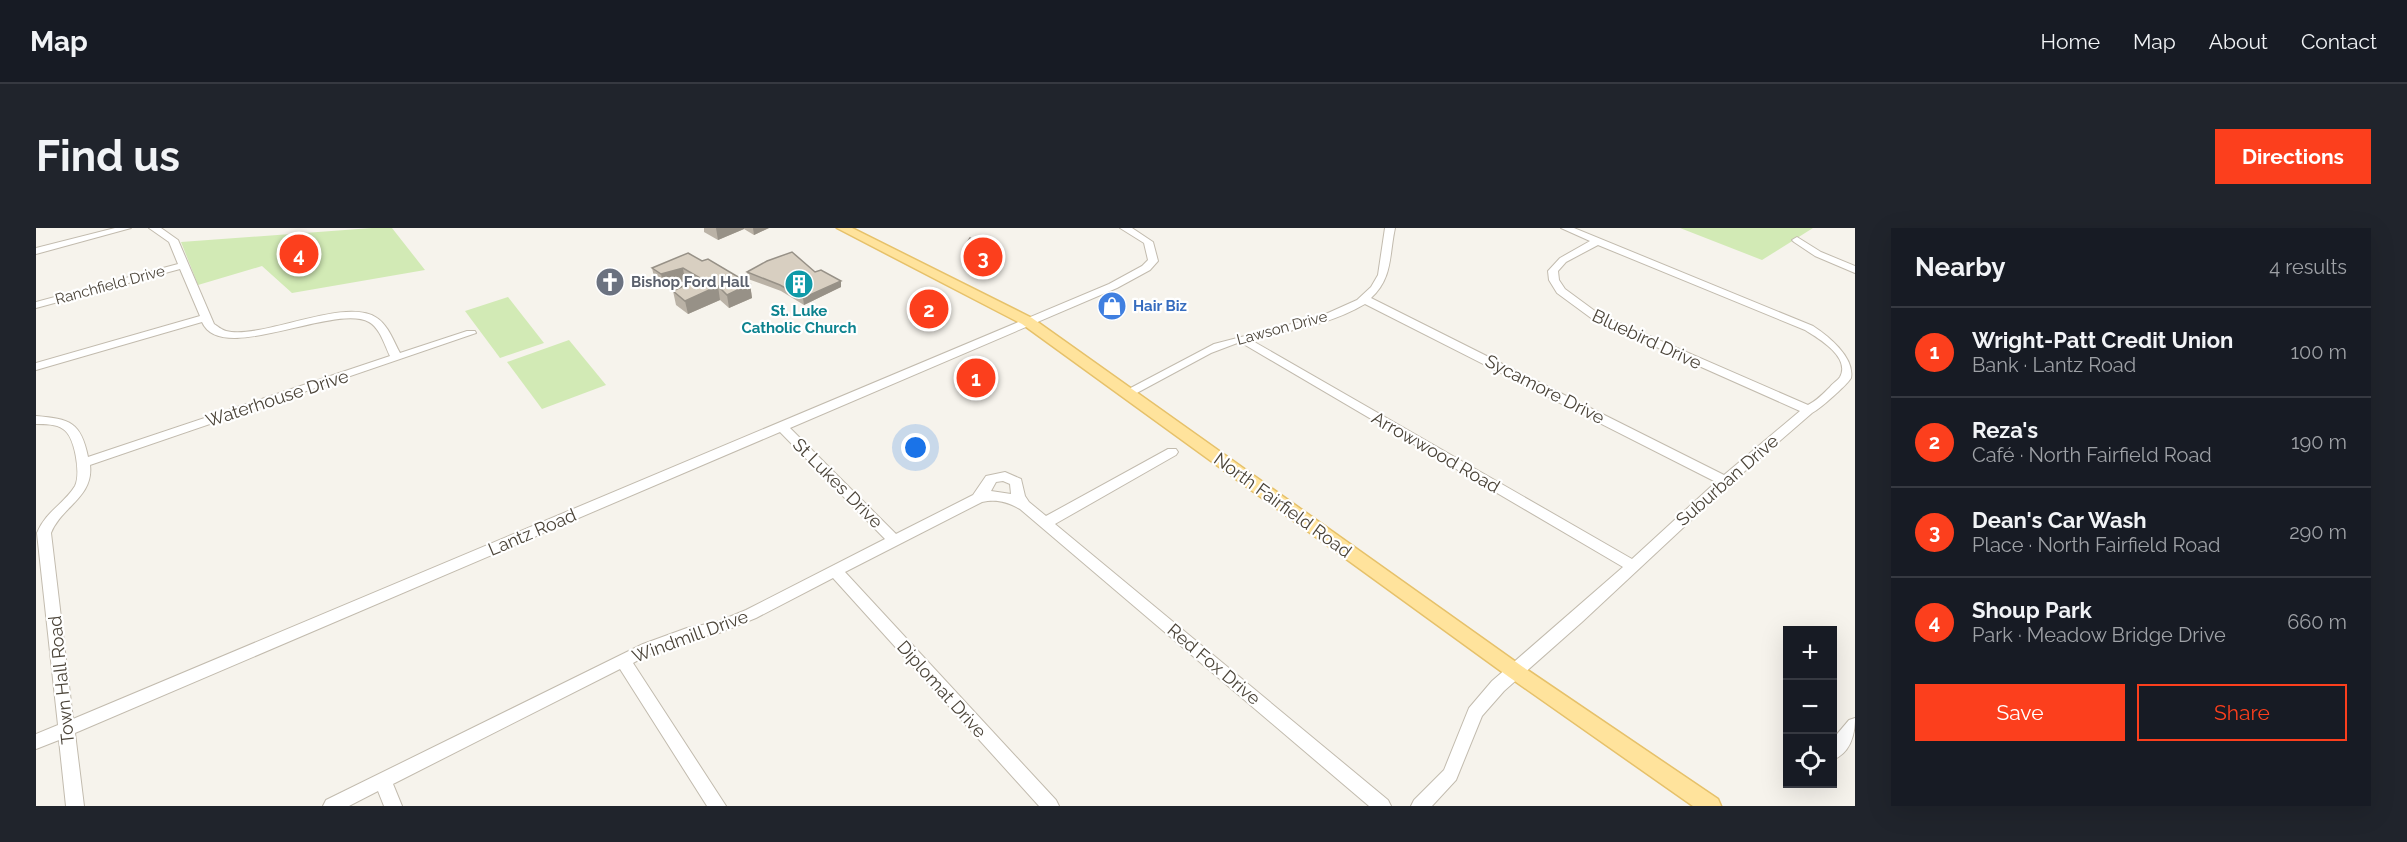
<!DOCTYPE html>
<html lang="en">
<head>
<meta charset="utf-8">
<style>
  :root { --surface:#171b24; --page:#20242c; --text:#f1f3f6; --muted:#9ea1a6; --line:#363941; --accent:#fc3f1d }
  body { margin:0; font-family:Raleway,sans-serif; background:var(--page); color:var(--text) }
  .controls { position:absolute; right:18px; bottom:18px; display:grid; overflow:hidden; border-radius:0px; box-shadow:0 6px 24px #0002 }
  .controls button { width:54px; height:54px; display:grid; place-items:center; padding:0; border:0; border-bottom:2px solid var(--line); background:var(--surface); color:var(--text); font:30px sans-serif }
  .you { position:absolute; left:880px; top:220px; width:21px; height:21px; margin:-15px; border:4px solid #fff; border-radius:50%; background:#1a73e8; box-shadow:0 0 0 9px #1a73e833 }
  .badge { display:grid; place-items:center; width:39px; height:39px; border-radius:50%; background:var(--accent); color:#fff; font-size:20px; font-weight:700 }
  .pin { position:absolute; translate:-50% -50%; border:3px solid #fff; box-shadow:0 2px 6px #0006 }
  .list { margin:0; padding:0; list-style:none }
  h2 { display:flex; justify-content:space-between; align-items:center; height:78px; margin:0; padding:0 24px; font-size:26px }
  h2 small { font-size:20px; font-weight:400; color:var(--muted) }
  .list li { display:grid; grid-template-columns:39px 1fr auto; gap:18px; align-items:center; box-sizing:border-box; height:90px; padding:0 24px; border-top:2px solid var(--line) }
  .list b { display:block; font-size:22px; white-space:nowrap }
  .list p { margin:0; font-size:20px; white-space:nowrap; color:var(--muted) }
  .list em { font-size:20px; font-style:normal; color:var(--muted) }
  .actions { display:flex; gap:12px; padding:18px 24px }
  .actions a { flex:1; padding:14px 0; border:2px solid var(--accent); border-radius:0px; text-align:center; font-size:21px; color:var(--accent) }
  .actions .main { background:var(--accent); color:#fff }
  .icon { flex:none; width:33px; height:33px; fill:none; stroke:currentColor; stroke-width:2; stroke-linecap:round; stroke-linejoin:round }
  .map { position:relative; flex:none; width:1819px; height:578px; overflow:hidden; border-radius:0px }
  header { display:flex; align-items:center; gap:36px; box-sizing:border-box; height:84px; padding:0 30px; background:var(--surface); border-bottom:2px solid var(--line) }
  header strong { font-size:28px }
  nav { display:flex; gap:33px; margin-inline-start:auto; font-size:21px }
  .intro { display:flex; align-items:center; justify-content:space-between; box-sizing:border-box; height:144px; padding:0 36px }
  h1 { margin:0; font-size:42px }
  .button { padding:15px 27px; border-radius:0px; background:var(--accent); color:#fff; font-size:21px; font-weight:700 }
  main { display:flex; gap:36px; padding:0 36px }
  aside { flex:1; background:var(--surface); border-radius:0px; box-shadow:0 6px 24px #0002 }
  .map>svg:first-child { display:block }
</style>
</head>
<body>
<header>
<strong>Map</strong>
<nav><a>Home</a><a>Map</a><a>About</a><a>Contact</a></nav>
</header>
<div class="intro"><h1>Find us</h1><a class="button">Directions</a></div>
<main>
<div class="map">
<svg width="1819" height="578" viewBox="0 0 1819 578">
  <rect width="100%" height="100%" fill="#f6f3ec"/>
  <g fill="#d2eab5">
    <polygon points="336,0 356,0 389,42 256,65 226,38 162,57 145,14"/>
    <polygon points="1644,0 1777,0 1726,32"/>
    <polygon points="472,69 508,115 464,130 429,83"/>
    <polygon points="533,112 570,157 506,181 471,134"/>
  </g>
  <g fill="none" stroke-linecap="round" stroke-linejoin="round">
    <g stroke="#c2bbae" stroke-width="2">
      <g id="minor">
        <polygon points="79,0 95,0 0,26 0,20"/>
        <path d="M113 0H125L142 12 178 96C181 98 186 102 190 103 226 112 309 68 341 90 352 97 358 114 364 125L431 103H439L440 105 54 237C58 269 25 279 15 305L37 491 1073 56 1106 38 1112 32 1108 15 1084 0H1096L1117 14 1122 33 1114 42 1081 60 754 200 860 306 937 267 950 248 969 244 985 251 989 268 993 274 1010 288 1132 221H1140L1142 224 1140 227 1019 296 1352 572 1355 578H1333L984 281C971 274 961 271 946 274L809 344 1020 572 1023 578H1003L797 350 720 390 683 405 652 412 617 424 597 435 690 578H671L584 441 357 556 366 578H348L342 563 313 578H287L290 572 607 416 651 400 681 394 710 382 849 311 744 204 39 505 48 578H30L23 512 0 521V506L22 497 1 305C10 283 28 276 39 258 45 246 39 208 27 201 20 196 9 196 0 196V188C34 191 45 194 52 229L354 128C349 118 344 100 333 94 298 75 185 138 166 94L0 142V135L164 88 144 41 0 80V74L142 36 133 14ZM967 253 974 256 975 266 955 263 960 254Z"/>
        <path d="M1349 0H1359C1353 27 1357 50 1335 70L1688 247 1764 183 1555 90 1521 65 1513 52 1512 43 1524 30 1554 13 1525 0H1538L1777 98C1791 107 1819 129 1815 150 1812 155 1806 160 1802 164 1793 172 1786 179 1776 185L1694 256 1546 394 1468 463 1446 488 1420 552 1396 578H1375L1378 572 1408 542 1433 480 1456 453 1587 339 1204 114 1175 125 1097 167 1093 168 1087 164 1178 116 1283 89 1321 72 1335 59 1342 47ZM1562 17 1769 102C1782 110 1815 129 1804 149 1802 152 1796 156 1794 159 1787 166 1780 173 1772 177L1563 86 1529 61 1523 52 1522 43 1530 34ZM1329 76 1680 254 1596 331 1215 112C1254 102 1294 97 1329 76Z"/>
        <polygon points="1761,9 1785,24 1819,38 1819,45 1779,28 1758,14 1756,12"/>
        <path d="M1819 490C1819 507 1814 526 1796 532V512L1813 492Z"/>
      </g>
    </g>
    <g stroke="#e6c16a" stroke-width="3">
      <polygon id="major" points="801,0 816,0 996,90 1487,439 1682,571 1685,578 1657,578 1473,449 986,96"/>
    </g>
    <use href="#minor" fill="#fff" fill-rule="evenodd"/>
    <use href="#major" fill="#ffe39c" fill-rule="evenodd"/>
  </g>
  <g fill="#bab2a6">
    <polygon points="668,0 733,0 718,7 708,1 682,12 668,4"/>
    <polygon points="930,16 963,35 955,38 930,23"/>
    <polygon points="666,33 714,56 716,70 693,80 684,72 652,86 640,77 637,63 653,55 649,53 628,59 619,53 616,40"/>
    <polygon points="711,44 779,44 805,59 768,77 745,63 712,51"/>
  </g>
  <g fill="#979187">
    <polygon points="680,0 708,0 708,1 682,12"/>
    <polygon points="717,0 733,0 718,7"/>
    <polygon points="964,28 963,35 955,38 955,32"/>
    <polygon points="647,40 649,53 628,59 625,46"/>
    <polygon points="805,53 805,59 768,77 767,70"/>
    <polygon points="714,56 716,70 693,80 691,67"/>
    <polygon points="682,58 684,72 652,86 649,73"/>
  </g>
  <g fill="#d8cfc1" stroke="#979187" stroke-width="1.5">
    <polygon points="934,10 964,28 955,32 930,16"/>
    <polygon points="756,24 779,44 785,42 805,53 767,70 744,57 711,44 731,33"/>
    <polygon points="652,25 666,33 672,31 714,56 691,67 682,58 649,73 637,63 664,50 647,40 625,46 616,40"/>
  </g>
  <defs>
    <g id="church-disc" transform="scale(1.5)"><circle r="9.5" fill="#6b7280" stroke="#fff"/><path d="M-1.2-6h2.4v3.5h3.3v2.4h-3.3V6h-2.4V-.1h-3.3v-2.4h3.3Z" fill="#fff"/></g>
    <g id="building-disc" transform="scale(1.5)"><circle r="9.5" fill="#0f9aa8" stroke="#fff"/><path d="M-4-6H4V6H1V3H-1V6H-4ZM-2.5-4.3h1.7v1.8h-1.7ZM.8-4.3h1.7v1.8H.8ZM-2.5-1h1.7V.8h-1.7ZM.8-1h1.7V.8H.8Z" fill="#fff"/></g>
    <g id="shop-disc" transform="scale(1.5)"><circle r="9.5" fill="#3f7fe0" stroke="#fff"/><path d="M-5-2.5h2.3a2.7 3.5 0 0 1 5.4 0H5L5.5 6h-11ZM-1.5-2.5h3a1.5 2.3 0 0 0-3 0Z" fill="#fff"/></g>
  </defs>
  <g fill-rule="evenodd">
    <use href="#church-disc" x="574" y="54"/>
    <use href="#building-disc" x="763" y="56"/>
    <use href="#shop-disc" x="1076" y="78"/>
  </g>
  <g text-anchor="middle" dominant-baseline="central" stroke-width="4.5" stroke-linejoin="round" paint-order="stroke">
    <g font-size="15" font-weight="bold" fill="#5b616d" stroke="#fff" text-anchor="start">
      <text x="595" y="54">Bishop Ford Hall</text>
    </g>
    <g font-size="15" fill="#4b4439" stroke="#fff">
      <text transform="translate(74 57) rotate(-15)">Ranchfield Drive</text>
      <text transform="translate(1246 100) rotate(-15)">Lawson Drive</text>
    </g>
    <g font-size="15" font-weight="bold" fill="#366cbe" stroke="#fff" text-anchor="start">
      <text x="1097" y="78">Hair Biz</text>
    </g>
    <g font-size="15" font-weight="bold" fill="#0d838f" stroke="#fff">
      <text x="763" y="83">St. Luke<tspan x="763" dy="17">Catholic Church</tspan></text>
    </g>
    <g font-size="18" fill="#4b4439" stroke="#fff">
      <text transform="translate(1611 111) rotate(25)">Bluebird Drive</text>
      <text transform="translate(1509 161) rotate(27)">Sycamore Drive</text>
      <text transform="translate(241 170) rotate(-18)">Waterhouse Drive</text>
      <text transform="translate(1400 224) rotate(30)">Arrowwood Road</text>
      <text transform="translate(1691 252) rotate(-41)">Suburban Drive</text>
      <text transform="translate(802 255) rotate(45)">St Lukes Drive</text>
      <text transform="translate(1247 277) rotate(36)">North Fairfield Road</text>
      <text transform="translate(496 304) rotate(-23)">Lantz Road</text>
      <text transform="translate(654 408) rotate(-20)">Windmill Drive</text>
      <text transform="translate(1178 436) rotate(40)">Red Fox Drive</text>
      <text transform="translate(25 452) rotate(-96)">Town Hall Road</text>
      <text transform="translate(906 461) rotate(48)">Diplomat Drive</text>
    </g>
  </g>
</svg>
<div class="controls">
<button>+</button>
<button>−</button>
<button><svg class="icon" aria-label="locate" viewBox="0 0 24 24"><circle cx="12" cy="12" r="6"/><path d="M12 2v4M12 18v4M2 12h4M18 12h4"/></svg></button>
</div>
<div class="you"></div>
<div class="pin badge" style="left:940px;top:150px">1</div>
<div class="pin badge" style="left:893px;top:81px">2</div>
<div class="pin badge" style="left:947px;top:29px">3</div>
<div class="pin badge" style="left:263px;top:26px">4</div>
</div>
<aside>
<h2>Nearby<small>4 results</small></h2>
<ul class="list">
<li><span class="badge">1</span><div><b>Wright-Patt Credit Union</b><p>Bank · Lantz Road</p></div><em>100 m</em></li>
<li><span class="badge">2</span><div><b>Reza's</b><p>Café · North Fairfield Road</p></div><em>190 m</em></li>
<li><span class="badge">3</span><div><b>Dean's Car Wash</b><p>Place · North Fairfield Road</p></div><em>290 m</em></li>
<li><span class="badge">4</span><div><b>Shoup Park</b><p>Park · Meadow Bridge Drive</p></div><em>660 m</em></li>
</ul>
<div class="actions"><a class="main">Save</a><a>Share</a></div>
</aside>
</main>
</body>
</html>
